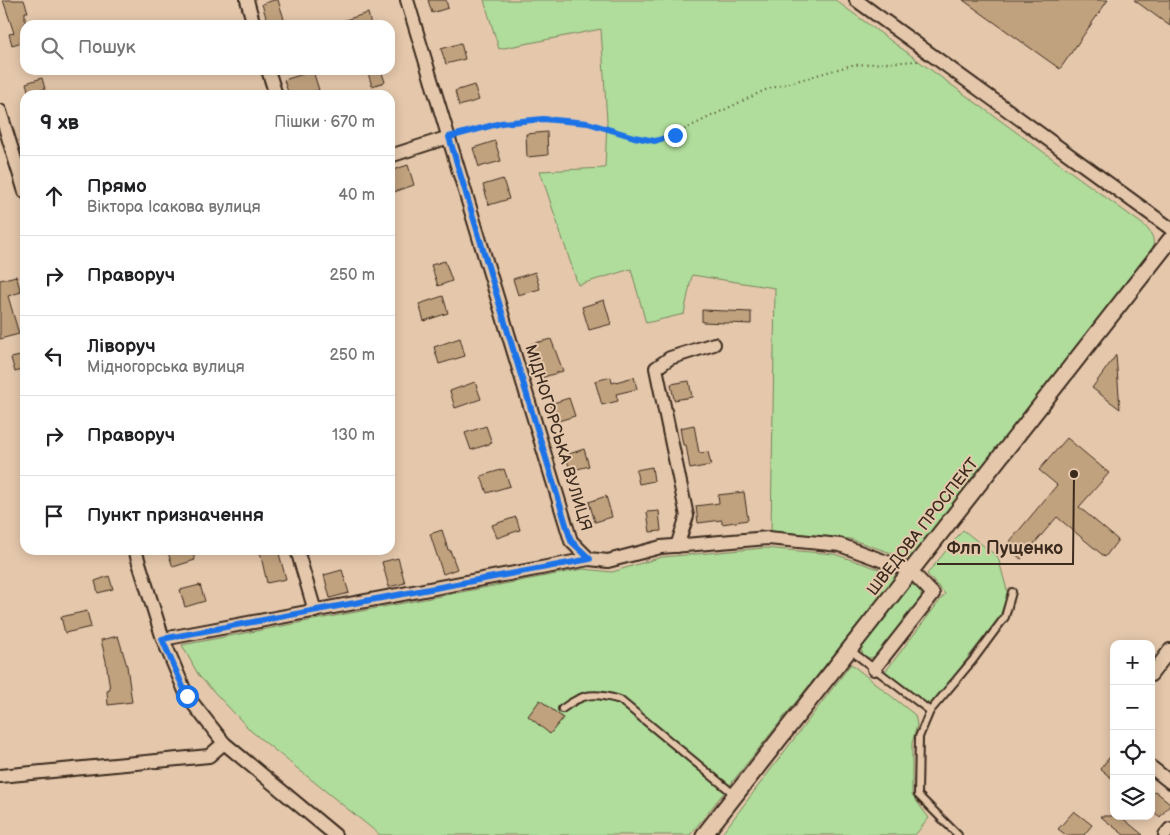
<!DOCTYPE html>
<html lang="uk">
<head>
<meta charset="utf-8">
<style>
  :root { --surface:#fff; --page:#f6f6f6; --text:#202124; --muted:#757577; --line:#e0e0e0 }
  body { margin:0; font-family:"Balsamiq Sans",sans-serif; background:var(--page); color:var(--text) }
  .controls { position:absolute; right:15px; bottom:15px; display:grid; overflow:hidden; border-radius:10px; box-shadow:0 2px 12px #0003 }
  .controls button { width:45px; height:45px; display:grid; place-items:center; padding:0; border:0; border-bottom:1px solid var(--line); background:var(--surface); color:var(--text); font:25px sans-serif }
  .stop { position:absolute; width:15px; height:15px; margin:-11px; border:4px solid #1a73e8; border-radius:50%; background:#fff }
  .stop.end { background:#1a73e8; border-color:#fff; box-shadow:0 1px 5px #0008 }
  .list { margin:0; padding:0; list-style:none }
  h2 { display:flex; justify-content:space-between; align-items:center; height:65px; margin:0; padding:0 20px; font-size:21px }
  h2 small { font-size:16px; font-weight:400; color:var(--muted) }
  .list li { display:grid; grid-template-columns:32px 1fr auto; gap:15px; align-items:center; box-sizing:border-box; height:80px; padding:0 20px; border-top:1px solid var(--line) }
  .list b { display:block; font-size:19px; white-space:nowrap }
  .list p { margin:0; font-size:16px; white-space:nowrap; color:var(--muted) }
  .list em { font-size:16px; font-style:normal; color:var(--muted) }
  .icon { flex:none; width:28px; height:28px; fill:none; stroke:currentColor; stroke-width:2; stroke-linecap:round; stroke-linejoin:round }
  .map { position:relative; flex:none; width:1170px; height:835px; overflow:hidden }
  .search { position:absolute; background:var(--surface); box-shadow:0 2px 12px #0003; left:20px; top:20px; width:375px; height:55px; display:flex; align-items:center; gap:12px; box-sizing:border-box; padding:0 18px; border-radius:15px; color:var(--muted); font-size:19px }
  .panel { position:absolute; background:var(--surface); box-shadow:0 2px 12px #0003; left:20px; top:90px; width:375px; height:465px; border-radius:15px }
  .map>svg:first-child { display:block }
</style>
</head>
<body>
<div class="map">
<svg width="1170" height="835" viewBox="0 0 1170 835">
  <rect width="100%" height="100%" fill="#e5c8ac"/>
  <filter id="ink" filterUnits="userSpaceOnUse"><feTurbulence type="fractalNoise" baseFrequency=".02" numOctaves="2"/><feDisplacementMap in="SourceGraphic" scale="10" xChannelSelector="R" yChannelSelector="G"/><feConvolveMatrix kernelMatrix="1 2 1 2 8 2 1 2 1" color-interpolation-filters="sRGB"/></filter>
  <g filter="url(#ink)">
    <g fill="#b0dd9b" stroke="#76845c">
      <path d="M484 0H835L1145 226C1153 235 1156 241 1151 253L909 559 850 539 771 531 775 288 692 275 684 314 646 323 631 269 578 285 540 171 605 168 607 121 601 29 499 49Z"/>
      <polygon points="963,530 998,557 1008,594 1000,616 933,703 924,703 885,672 945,594 927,574"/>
      <polygon points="764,548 834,554 897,575 690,835 380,835 251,731 199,676 182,645 583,569 612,572 662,557"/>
      <polygon points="911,585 917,585 921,589 921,599 874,657 869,658 864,656 860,648 908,587"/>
      <polygon points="851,664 915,715 917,725 912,743 912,795 929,818 915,835 721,835"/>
    </g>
    <g fill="#c1a27e" stroke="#3b2a1e">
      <polygon points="3,0 24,0 28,12 25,12 25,41 12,45 9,34 14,33"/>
      <polygon points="274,0 278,0 284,19 268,24 262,4"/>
      <polygon points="428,0 446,0 448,8 432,13"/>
      <polygon points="963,0 1108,0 1060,69"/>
      <polygon points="1134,0 1170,0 1170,26"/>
      <polygon points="368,13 371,25 336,25 335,23"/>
      <polygon points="461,43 465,59 446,64 441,49"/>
      <polygon points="367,70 381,70 385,82 372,86"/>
      <polygon points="313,71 319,90 302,95 289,95 284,80"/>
      <polygon points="42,78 45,89 29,94 26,83"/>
      <polygon points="474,85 479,100 459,106 455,91"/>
      <polygon points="547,132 548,155 527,157 526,134"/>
      <polygon points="495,141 501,161 479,167 473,148"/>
      <polygon points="408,165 414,185 394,192 390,180 390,171"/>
      <polygon points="503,179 509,199 489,205 483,185"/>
      <polygon points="445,261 452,281 438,286 431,265"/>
      <polygon points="535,272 540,289 518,295 513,279"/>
      <polygon points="16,276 21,292 8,296 19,334 0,339 0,280"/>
      <polygon points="443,296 448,313 424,321 419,304"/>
      <polygon points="604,300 611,324 589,330 582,307"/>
      <polygon points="702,310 751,312 751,324 702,322"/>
      <polygon points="460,338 465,356 439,364 434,347"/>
      <polygon points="551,339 563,371 541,378 531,344"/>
      <polygon points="25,355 25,369 15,372 11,358"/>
      <polygon points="1116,355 1120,409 1092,388"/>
      <polygon points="611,377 612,383 634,377 637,389 616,394 618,401 602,405 595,381"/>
      <polygon points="689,381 692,397 674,400 671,384"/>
      <polygon points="475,382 481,399 455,408 450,391"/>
      <polygon points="569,398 575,416 555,422 550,404"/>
      <polygon points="694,425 699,453 708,452 711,465 690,469 686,445 683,445 680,428"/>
      <polygon points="486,426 492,443 471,450 465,433"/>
      <polygon points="1067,438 1109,473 1079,507 1118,540 1105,557 1057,517 1021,559 1006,546 1057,485 1039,470"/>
      <polygon points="584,449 589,466 570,471 566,455"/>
      <polygon points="652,467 654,481 639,484 636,470"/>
      <polygon points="504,469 510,486 487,493 481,476"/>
      <polygon points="744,492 748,520 722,524 722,520 698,523 696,506 719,503 718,495"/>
      <polygon points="606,496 612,517 595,522 589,502"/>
      <polygon points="659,511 661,531 650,532 647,512"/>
      <polygon points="516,517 520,530 497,538 492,525"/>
      <polygon points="442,530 448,550 450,550 457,569 443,574 430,534"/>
      <polygon points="167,550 192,550 195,560 173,567"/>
      <polygon points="269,550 278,550 286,579 267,583 260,552"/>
      <polygon points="398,558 405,583 389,587 382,562"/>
      <polygon points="342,570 349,593 330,598 324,575"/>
      <polygon points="109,576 113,589 98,593 95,581"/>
      <polygon points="200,585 205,601 185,607 180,590"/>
      <polygon points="87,611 91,627 65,633 61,617"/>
      <polygon points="118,636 127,666 132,702 108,705 107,691 110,690 106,661 101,640"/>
      <polygon points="540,700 563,718 550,734 528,716"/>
      <polygon points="1114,752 1114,780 1100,769"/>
      <polygon points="1155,791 1170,803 1170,805 1160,817 1151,810 1151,796"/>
      <polygon points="1074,811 1092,825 1084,835 1066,835 1058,829"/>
      <polygon points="1100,816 1120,816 1143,835 1124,835"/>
    </g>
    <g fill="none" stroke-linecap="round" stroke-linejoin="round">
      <g stroke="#3b2a1e" stroke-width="10">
        <g id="service">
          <polyline points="850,650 930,711 919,737 918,795 958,835"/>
          <path d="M562 709C583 693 595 692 620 700L735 795"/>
          <polyline points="930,711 973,660 1005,617 1012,592"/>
        </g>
      </g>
      <g stroke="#3b2a1e" stroke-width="16">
        <g id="minor">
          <polyline points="247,0 254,25"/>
          <polyline points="407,0 571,541 589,559 608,561 661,547 768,538 840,545 911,571 933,594 874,669"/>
          <polyline points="856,0 1170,228"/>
          <polyline points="268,70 276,95"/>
          <polyline points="0,111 25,192"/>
          <polyline points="390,156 449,137"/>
          <polyline points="677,546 687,516 656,368 670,358 714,344"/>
          <polyline points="135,550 163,639 187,696 224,743 335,835"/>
          <polyline points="297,550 315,611"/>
          <polyline points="163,639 589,559"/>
          <polyline points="1151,675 1170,650"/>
          <polyline points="1151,767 1170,782"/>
          <polyline points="0,776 209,756 224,743"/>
          <polyline points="1165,835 1170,829"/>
        </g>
      </g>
      <g stroke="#3b2a1e" stroke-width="19">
        <polyline id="tertiary" points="704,835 1170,240"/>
      </g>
      <polyline stroke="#3b2a1e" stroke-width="2" stroke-dasharray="1 4" stroke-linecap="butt" points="461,134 501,123 543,119 588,123 634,137 655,141 675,135 691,126 765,90 852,65 917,61 918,60"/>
      <use href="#service" stroke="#e5c8ac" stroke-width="6"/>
      <use href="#minor" stroke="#e5c8ac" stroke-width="12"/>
      <use href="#tertiary" stroke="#e5c8ac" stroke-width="15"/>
    </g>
  </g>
  <g fill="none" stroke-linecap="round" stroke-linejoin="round" filter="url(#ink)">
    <polyline stroke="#1a73e8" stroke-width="6" points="187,696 162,639 590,559 571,541 449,137 501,123 543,119 588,123 634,137 655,141 675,135"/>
  </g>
  <g text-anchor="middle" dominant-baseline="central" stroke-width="4" stroke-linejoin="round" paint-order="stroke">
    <g font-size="16" fill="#3b2a1e" stroke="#e5c8ac">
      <text transform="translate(558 438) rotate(73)">МІДНОГОРСЬКА ВУЛИЦЯ</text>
      <text transform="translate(923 527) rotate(-52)">ШВЕДОВА ПРОСПЕКТ</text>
    </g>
  </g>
  <path fill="none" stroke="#3b2a1e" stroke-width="2" d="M1074 474L1073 564H937"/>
  <circle fill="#3b2a1e" stroke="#e5c8ac" stroke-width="2" cx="1074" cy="474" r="5"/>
  <g font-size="18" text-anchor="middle" font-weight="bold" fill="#3b2a1e" stroke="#e5c8ac" stroke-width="4" stroke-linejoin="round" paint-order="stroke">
    <text x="1005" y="554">Флп Пущенко</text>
  </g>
</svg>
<div class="controls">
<button>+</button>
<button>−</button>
<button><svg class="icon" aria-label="locate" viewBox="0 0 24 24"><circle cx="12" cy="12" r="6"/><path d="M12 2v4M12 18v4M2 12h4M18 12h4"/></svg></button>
<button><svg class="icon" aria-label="layers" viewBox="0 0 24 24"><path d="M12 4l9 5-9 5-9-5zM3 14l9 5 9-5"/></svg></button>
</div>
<div class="stop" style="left:187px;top:696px"></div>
<div class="stop end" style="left:675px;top:135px"></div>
<div class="search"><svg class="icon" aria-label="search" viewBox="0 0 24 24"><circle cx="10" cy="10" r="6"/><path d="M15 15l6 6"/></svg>Пошук</div>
<section class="panel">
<h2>9 хв<small>Пішки · 670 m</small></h2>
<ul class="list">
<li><svg class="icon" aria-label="ahead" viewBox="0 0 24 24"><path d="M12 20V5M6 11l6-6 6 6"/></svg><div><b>Прямо</b><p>Віктора Ісакова вулиця</p></div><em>40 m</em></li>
<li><svg class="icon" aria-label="right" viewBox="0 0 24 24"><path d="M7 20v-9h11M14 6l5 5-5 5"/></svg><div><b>Праворуч</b></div><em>250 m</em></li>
<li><svg class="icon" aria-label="left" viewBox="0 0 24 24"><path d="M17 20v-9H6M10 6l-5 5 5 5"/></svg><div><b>Ліворуч</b><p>Мідногорська вулиця</p></div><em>250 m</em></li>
<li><svg class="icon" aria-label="right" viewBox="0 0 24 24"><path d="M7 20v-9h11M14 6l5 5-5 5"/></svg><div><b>Праворуч</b></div><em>130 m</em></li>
<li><svg class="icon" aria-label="arrive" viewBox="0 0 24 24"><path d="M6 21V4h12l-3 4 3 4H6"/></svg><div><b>Пункт призначення</b></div></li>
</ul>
</section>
</div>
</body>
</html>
